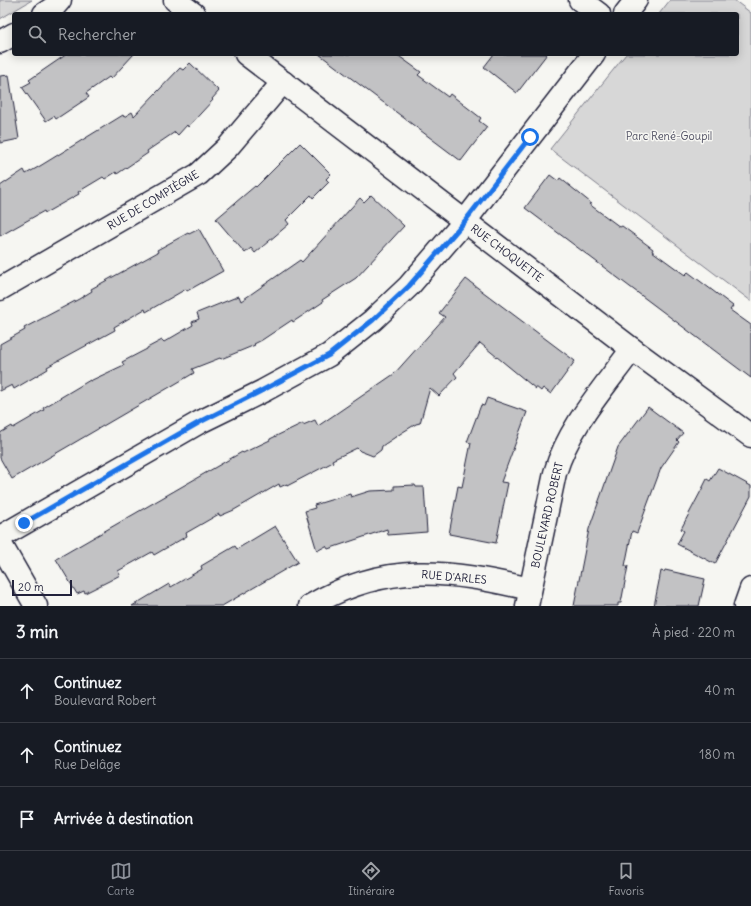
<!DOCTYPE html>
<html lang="fr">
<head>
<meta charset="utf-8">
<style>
  :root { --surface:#171b24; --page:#20242c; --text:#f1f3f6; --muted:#9ea1a6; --line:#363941; --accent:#8c9099 }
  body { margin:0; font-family:Delius,sans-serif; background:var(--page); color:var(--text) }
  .scale { position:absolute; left:12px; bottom:10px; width:60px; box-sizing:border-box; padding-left:4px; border:2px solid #22223b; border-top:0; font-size:11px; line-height:14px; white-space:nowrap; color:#22223b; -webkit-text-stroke:3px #f6f6f2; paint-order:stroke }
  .stop { position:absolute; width:12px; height:12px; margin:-9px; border:3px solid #1a73e8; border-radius:50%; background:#fff }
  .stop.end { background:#1a73e8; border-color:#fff; box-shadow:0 1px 4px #0008 }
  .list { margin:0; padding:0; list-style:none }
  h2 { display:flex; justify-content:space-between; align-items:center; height:52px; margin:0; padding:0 16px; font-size:17px }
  h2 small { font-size:13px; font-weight:400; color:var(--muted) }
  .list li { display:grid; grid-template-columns:26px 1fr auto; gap:12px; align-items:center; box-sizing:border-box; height:64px; padding:0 16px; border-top:1px solid var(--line) }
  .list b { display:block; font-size:15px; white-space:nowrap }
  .list p { margin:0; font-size:13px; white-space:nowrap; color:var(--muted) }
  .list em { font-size:13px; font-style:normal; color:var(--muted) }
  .icon { flex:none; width:22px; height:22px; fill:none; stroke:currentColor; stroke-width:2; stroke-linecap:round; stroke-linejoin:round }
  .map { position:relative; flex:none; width:751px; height:606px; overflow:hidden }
  .search { position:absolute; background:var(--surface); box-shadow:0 2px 10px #0003; left:12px; right:12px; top:12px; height:44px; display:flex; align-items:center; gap:10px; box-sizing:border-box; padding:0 14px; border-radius:4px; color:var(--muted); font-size:15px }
  .sheet { height:244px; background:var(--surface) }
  nav { display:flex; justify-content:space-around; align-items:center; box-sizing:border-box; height:56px; border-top:1px solid var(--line); background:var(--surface); font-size:11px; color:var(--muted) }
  nav a { display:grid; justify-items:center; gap:2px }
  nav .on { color:var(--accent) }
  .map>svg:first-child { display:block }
</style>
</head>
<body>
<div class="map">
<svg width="751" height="606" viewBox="0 0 751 606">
  <rect width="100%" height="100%" fill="#f6f6f2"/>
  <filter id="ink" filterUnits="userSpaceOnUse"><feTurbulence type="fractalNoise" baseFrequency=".025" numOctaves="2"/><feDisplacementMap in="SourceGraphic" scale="8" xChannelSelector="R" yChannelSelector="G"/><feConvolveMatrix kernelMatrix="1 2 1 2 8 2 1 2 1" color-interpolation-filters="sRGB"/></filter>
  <g filter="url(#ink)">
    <g fill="#d7d7d7" stroke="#7c7c89">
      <polygon points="0,0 32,0 0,19"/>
      <polygon points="670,0 734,0 751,13 751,301 550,149 626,54 737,54 737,14 659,14"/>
    </g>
    <g fill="#c2c2c4" stroke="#22223b">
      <polygon points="67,54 134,54 111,79 109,77 86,93 89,97 56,119 54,116 46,121 22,87 31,82 29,80"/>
      <polygon points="319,54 396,54 421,72 418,75 448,97 450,94 481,118 479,121 487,127 461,161"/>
      <polygon points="494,54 547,54 517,93 484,67"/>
      <polygon points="190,63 219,91 212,99 213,100 188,127 187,125 178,135 175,132 147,151 148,153 117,174 116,172 105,179 103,177 78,192 79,194 45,213 44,211 0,236 0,186 24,170 26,174 40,166 123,115 124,117 132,112 134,116 180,68 183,70"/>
      <polygon points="9,75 19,139 0,143 0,76"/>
      <polygon points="300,143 331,174 326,179 329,182 313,198 311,195 286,220 289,224 255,253 251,248 245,253 216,219 255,186 256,187"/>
      <polygon points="550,175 558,181 560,178 591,203 589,204 620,227 622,226 653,249 652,251 685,275 688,272 733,306 730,310 751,325 751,378 525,208"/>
      <polygon points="371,195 404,226 356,278 322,300 323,302 293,322 292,320 262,340 254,344 255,345 221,359 220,358 192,369 194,373 12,479 0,458 0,433 12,426 13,428 44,410 43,408 90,380 90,381 124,365 122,362 147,349 147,348 162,340 164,342 193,325 192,322 199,319 197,313 239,296 241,301 300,260 302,262 360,198 364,202"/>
      <polygon points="199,229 223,271 187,291 186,289 146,312 145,309 114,327 115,330 47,367 48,369 14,389 12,385 0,391 0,344 25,330 24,328 79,299 92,291 91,289 158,252 157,250 188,233 189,234"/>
      <polygon points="466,279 575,361 551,394 543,388 541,391 536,387 536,389 480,343 454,373 457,377 439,396 430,388 420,423 416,424 403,432 382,446 381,450 373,456 360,451 357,448 332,460 333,462 287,486 287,484 280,487 279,484 234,510 220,516 219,514 186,533 187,536 154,555 152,552 118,571 120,575 109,581 85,593 84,591 77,594 56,559 242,452 243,453 270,440 270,439 303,423 303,425 315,420 318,426 394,374 445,317 439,313"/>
      <polygon points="487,398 527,412 501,482 508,483 496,543 449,534 458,486 462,487 471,443 467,442 481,405 484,406"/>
      <polygon points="648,407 683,433 677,440 679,442 661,468 637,533 632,531 625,566 628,566 621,603 618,603 618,606 574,606 589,529 618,447"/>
      <polygon points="718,468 751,486 751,496 715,564 677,544 684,531 681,529 702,489 707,479 710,481"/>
      <polygon points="415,485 416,487 424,487 427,532 388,535 387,529 328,549 326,546 317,551 305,511 315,508 314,505 350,494 351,497 370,491 394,490 394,486"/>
      <polygon points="275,526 298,562 222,606 132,606 169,584 171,587 202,569 201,566 235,546 237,549"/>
      <polygon points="665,570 705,579 699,606 654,606 661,571 664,572"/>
    </g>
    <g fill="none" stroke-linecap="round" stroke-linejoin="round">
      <g stroke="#22223b" stroke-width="25">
        <g id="minor">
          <polyline points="175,0 194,14"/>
          <polyline points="580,0 599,14"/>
          <polyline points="44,14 53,8 60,0"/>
          <polyline points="625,14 636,0"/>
          <polyline points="0,42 14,34"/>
          <polyline points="246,54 632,349 751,436"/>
          <polyline points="0,289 199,174 228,147 283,82"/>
          <polyline points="0,537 200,422 263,391 329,355 373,320 409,286 465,221 594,54"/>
          <path d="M310 606C386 561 448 570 530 589"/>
          <polyline points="745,606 751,589"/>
        </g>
      </g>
      <g stroke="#22223b" stroke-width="25">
        <g id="tertiary">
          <polyline points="0,543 36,606"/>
          <path d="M527 606 555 473C569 426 604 388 632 349"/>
        </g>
      </g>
      <use href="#minor" stroke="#f6f6f2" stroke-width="22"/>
      <use href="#tertiary" stroke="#f6f6f2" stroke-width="22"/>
    </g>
  </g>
  <g fill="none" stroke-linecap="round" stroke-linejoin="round" filter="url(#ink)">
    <polyline stroke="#1a73e8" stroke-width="5" points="24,523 200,422 263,390 329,355 373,320 409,286 465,221 530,137"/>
  </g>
  <g text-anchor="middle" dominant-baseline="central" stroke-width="3" stroke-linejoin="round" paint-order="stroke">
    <g font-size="11" fill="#4f4f62" stroke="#f6f6f2">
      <text x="669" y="136">Parc René-Goupil</text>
    </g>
    <g font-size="11" fill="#22223b" stroke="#f6f6f2">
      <text transform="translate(153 200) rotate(-31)">RUE DE COMPIÈGNE</text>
      <text transform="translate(507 253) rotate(37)">RUE CHOQUETTE</text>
      <text transform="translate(547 515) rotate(-77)">BOULEVARD ROBERT</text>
      <text transform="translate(454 577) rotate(5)">RUE D'ARLES</text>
    </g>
  </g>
</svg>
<div class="scale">20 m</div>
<div class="stop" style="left:530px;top:137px"></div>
<div class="stop end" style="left:24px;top:523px"></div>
<div class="search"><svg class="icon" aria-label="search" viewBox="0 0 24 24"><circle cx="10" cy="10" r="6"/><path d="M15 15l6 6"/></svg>Rechercher</div>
</div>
<section class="sheet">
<h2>3 min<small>À pied · 220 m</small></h2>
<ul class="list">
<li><svg class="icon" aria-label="ahead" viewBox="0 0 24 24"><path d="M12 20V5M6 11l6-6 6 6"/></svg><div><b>Continuez</b><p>Boulevard Robert</p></div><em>40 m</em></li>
<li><svg class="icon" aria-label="ahead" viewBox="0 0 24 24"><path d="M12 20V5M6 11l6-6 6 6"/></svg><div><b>Continuez</b><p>Rue Delâge</p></div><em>180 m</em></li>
<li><svg class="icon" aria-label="arrive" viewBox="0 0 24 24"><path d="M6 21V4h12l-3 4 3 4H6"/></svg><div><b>Arrivée à destination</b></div></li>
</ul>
</section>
<nav>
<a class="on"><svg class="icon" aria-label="map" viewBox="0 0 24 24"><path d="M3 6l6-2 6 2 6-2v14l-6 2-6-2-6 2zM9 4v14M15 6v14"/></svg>Carte</a>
<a><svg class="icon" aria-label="directions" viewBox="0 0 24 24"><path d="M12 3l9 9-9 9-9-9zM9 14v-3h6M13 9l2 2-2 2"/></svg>Itinéraire</a>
<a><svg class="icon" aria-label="saved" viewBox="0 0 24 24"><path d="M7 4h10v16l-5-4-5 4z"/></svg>Favoris</a>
</nav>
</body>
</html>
